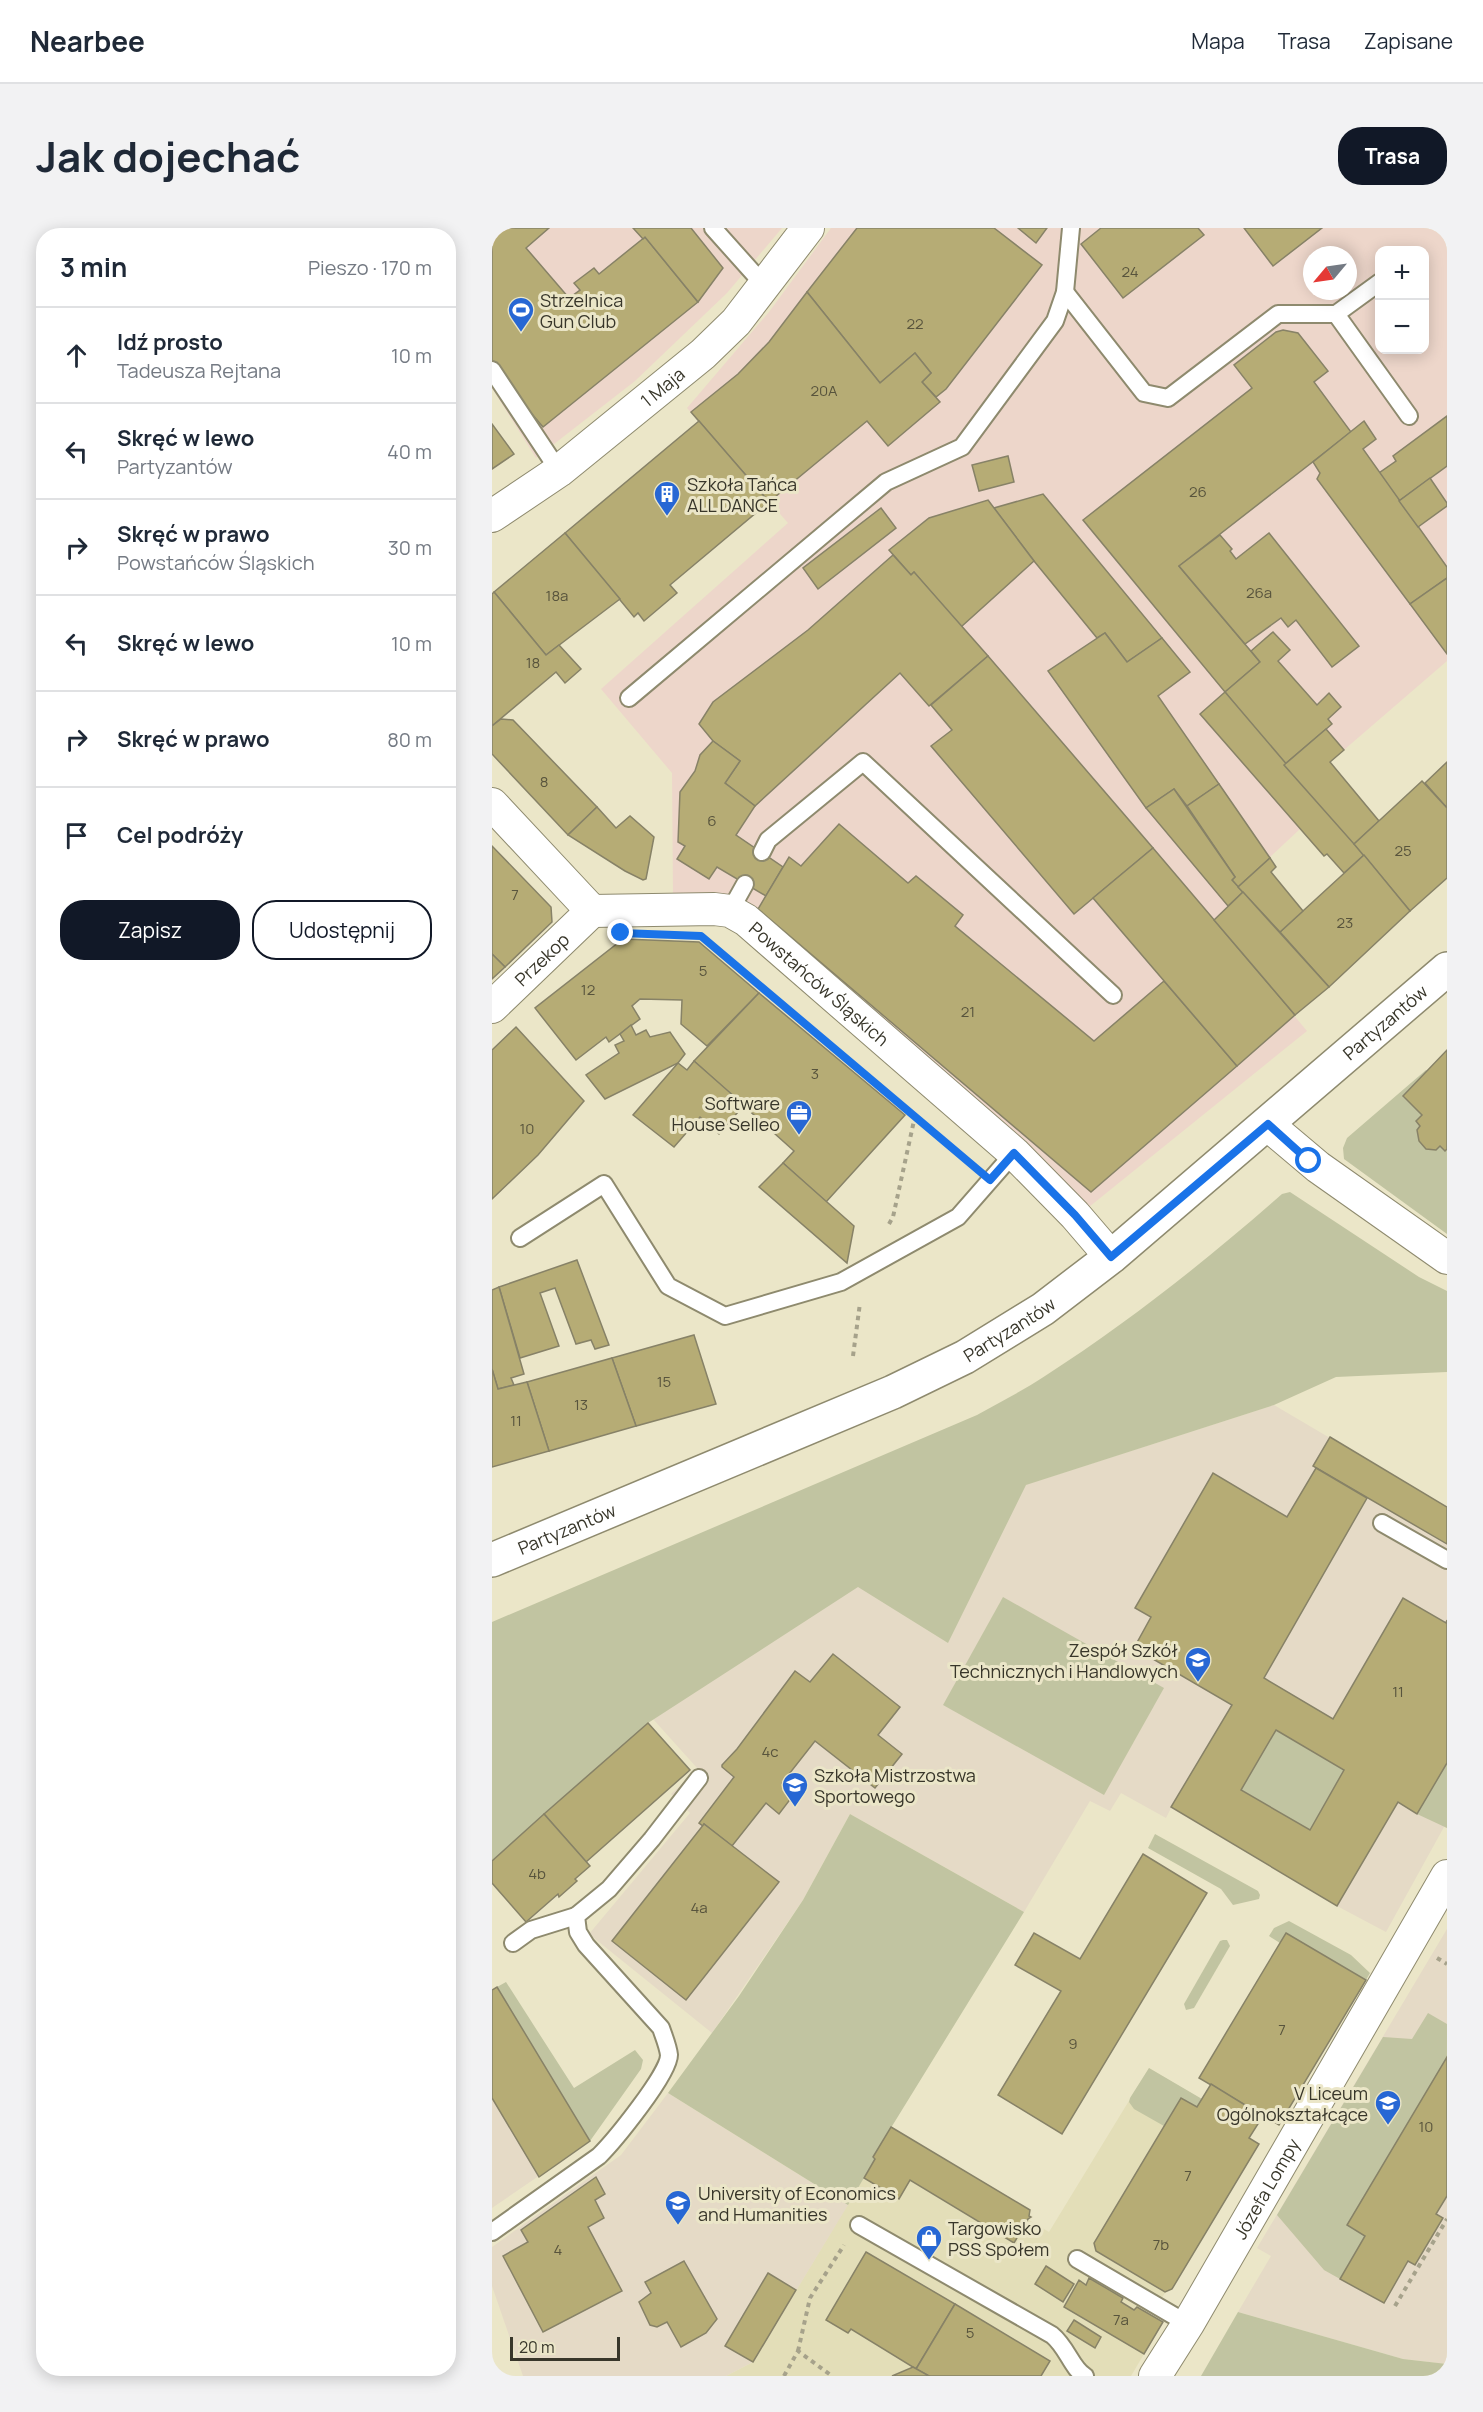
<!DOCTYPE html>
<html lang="pl">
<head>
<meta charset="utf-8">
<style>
  :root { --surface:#fff; --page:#f2f2f3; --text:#1f2937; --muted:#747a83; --line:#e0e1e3; --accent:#111827 }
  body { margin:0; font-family:Manrope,sans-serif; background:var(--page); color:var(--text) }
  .controls { position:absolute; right:18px; top:18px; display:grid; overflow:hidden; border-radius:12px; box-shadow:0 3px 15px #0003 }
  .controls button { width:54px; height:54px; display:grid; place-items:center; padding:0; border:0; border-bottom:2px solid var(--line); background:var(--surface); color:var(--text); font:30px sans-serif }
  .compass { position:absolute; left:811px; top:18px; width:54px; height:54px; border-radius:50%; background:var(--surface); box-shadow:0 3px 15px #0003; rotate:241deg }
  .scale { position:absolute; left:18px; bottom:15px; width:110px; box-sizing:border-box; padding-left:6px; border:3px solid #38362a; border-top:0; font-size:16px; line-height:21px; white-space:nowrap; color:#38362a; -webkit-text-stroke:4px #ebe6c8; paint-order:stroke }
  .stop { position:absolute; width:18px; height:18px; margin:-14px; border:4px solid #1a73e8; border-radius:50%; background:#fff }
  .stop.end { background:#1a73e8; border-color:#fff; box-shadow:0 2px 6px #0008 }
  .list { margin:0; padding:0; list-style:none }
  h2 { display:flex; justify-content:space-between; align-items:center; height:78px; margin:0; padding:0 24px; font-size:26px }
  h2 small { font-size:20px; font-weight:400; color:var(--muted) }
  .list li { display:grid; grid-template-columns:39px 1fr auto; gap:18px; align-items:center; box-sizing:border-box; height:96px; padding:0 24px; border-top:2px solid var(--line) }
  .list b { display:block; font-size:22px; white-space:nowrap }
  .list p { margin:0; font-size:20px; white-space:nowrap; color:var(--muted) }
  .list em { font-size:20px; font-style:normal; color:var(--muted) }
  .actions { display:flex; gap:12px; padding:18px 24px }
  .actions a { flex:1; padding:14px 0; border:2px solid var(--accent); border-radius:24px; text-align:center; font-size:21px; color:var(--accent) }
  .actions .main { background:var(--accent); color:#fff }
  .icon { flex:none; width:33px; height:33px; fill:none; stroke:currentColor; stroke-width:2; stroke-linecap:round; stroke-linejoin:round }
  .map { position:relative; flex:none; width:955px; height:2148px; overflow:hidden; border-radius:24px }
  header { display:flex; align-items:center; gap:36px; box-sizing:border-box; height:84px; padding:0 30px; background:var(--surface); border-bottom:2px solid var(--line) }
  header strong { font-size:28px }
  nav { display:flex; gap:33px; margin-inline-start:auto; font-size:21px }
  .intro { display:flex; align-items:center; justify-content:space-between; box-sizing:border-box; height:144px; padding:0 36px }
  h1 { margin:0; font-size:42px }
  .button { padding:15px 27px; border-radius:24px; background:var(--accent); color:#fff; font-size:21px; font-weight:700 }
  main { display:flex; gap:36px; padding:0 36px }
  aside { flex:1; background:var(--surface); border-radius:24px; box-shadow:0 3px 15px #0003 }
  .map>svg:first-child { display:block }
</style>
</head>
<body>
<header>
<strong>Nearbee</strong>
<nav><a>Mapa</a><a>Trasa</a><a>Zapisane</a></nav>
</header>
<div class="intro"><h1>Jak dojechać</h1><a class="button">Trasa</a></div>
<main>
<aside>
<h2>3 min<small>Pieszo · 170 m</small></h2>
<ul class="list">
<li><svg class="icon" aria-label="ahead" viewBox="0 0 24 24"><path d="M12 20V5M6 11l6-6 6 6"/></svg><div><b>Idź prosto</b><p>Tadeusza Rejtana</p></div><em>10 m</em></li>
<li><svg class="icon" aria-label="left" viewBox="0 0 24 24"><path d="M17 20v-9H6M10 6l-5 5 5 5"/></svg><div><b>Skręć w lewo</b><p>Partyzantów</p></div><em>40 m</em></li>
<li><svg class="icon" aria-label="right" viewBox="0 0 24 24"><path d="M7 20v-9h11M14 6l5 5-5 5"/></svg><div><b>Skręć w prawo</b><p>Powstańców Śląskich</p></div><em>30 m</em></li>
<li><svg class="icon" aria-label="left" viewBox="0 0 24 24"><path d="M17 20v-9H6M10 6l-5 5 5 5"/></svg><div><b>Skręć w lewo</b></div><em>10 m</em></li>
<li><svg class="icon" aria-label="right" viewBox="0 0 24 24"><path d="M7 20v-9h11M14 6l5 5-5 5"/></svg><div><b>Skręć w prawo</b></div><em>80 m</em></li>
<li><svg class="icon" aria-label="arrive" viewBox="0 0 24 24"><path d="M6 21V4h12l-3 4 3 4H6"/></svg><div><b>Cel podróży</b></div></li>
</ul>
<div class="actions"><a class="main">Zapisz</a><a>Udostępnij</a></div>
</aside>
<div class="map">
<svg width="955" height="2148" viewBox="0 0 955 2148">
  <rect width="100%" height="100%" fill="#ebe6c8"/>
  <polygon fill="#e3deb8" points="657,1840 709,1871 719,1856 771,1888 757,1910 767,1916 680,2061 673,2065 659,2087 671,2094 639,2148 234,2148 261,2134 383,1931 381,1929 399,1899 538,1982 537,1992 557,2004"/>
  <g fill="#edd6ca" fill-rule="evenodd">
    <polygon points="0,0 290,0 235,65 143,153 44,230 0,160"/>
    <path d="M339 0H955V350L918 376 955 426V433L838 534 887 593 872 627 852 645 835 626 832 628 808 601 746 659 751 664 722 692 815 803 597 979 267 692 181 667 180 545 109 461 296 295 195 180 277 84ZM888 22H932V122H888ZM820 27H856V63H820Z"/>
  </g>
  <g fill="#e5dac6">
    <polygon points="782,1177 955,1279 955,1600 952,1599 894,1704 845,1678 679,1580 674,1590 629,1565 618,1583 598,1573 532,1684 358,1586 311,1672 220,1805 97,1706 198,1585 179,1566 206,1541 161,1491 366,1358 456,1414 533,1257"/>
    <polygon points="955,1701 955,2136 911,2131 746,2084 779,2028 765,2020"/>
    <polygon points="5,1759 98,1913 0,1980 0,1762"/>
    <polygon points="176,1865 356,1977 261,2134 234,2148 31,2148 0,2058 0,2019 129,1927"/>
  </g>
  <g fill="#c1c4a1">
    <path d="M934 842 936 844 911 869 930 887 924 893 928 898 925 902C927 915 931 920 944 922L948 918 953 923 955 921V1006L852 931 851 920 855 910Z"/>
    <path d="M798 964 927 1049 955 1063V1144L844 1149 782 1177 534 1257 456 1415 366 1359 156 1495 0 1633V1394L485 1187C508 1174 532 1162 553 1148 637 1094 715 1032 790 966Z"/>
    <polygon points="511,1369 672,1460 612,1567 451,1477"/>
    <polygon points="784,1502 852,1542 818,1602 749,1562"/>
    <polygon points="955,1535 955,1600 925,1586"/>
    <polygon points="358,1586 532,1684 381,1929 383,1931 356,1977 176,1865 247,1768 311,1672"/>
    <polygon points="663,1606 766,1663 768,1667 767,1671 741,1677 729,1661 656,1620"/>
    <polygon points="797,1693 859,1727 878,1745 874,1752 794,1705 788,1715 777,1708 782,1700"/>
    <polygon points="731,1712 735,1712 738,1718 702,1780 694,1782 692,1776 728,1713"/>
    <polygon points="14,1754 82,1860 143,1822 151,1832 149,1841 98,1913 5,1759"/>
    <polygon points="936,1785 955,1796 955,1829 856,1997 873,2008 848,2051 832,2042 785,1987 891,1809 920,1811"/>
    <polygon points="657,1840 710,1871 705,1879 689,1870 672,1898 642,1881 637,1874 638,1870"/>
    <polygon points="746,2084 911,2131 955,2136 955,2148 709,2148"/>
  </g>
  <g fill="#b6ac75" stroke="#878267" stroke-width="1.5" fill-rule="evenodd">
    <polygon points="0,0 57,0 34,20 77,70 88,62 82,55 102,40 107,46 153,9 206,74 51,199 0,139"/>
    <polygon points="141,0 199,0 231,40 206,74 153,9 151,11"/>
    <polygon points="365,0 502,0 550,37 454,161 444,169 430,154 439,145 423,125 388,155 315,64"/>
    <polygon points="526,0 555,0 544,15"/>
    <polygon points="609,0 706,0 712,7 631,70 589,16"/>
    <polygon points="752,0 830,0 781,38"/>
    <polygon points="315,64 388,155 423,125 439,145 430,154 448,174 396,218 375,193 277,274 199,184 246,146 277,114"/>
    <polygon points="791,102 806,105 836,143 822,154 859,204 687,338 768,434 733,464 591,292 760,160 742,137 784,104"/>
    <polygon points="955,188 955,238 907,273 887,245 904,233 901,228"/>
    <polygon points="207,193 277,274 178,357 185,365 152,393 146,385 142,389 73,305"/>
    <polygon points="872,193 884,211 871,221 955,339 955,350 918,376 825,251 828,245 821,234"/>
    <polygon points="0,196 22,226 0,241"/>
    <polygon points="516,228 522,254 487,263 480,237"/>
    <polygon points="938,250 955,275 955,278 926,299 907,273"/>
    <polygon points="551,266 670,410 635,434 613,405 605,410 542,333 502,280"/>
    <polygon points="496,272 542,333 469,399 422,344 419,347 397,322 437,290"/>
    <polygon points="389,280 404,300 326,361 311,340"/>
    <polygon points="73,305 128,371 54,427 2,364"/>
    <polygon points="777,305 867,418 840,439 804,392 796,399 789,390 753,416 687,338 728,307 740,321 738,323 744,331"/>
    <polygon points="401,327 419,347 422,344 496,428 437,478 408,445 263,578 233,555 248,533 221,513 207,496 221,474 316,402"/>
    <polygon points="955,350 955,426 918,376"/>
    <polygon points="2,364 54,427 67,417 89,441 73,455 64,444 0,498 0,366"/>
    <polygon points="781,404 798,422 786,433 825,477 837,465 849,479 836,491 840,496 792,537 733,464 768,434 759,423"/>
    <polygon points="613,405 635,434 670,410 698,444 666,468 727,556 695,578 682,561 654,580 556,443"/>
    <polygon points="496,428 661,620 582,686 439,518 460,502 439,477"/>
    <polygon points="733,464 872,627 852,645 835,626 832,628 708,486"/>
    <polygon points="9,491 21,492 105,579 76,607 0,526 0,498"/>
    <polygon points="834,501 852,522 838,534 887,593 862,616 792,537"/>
    <polygon points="221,513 248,533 233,555 263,578 244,607 291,639 274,668 225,639 217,651 185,631 193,618 186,614 188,564 203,543 208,527"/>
    <polygon points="955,534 955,580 933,555"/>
    <polygon points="930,553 955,580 955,650 918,683 862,616"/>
    <polygon points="727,556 778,630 746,659 740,652 743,649 695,578"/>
    <polygon points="682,561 743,649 740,652 751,664 736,678 654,580"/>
    <polygon points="105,579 124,600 138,588 162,609 154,651 151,652 133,643 76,607"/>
    <polygon points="347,596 416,655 424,648 471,687 463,698 602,813 672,753 745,838 599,964 266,681 297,629 309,638"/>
    <polygon points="0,618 59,679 60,694 13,739 0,726"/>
    <polygon points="661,620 803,787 745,838 601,670"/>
    <polygon points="872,627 918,683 837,759 788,704"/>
    <polygon points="778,630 784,639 779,644 811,683 788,704 746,659"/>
    <polygon points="751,664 837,759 803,787 722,692"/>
    <polygon points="131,711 207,714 267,765 215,818 189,796 190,772 148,771 140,778 148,791 117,814 114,809 84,832 43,780"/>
    <polygon points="0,726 13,739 0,751"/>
    <polygon points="267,765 413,887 334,974 291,935 302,923 202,833"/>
    <polygon points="139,797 144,807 154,802 158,809 178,804 193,826 186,835 113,871 94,847 127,825 123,817 132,813 128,806"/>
    <polygon points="24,799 92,873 46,927 0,971 0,822"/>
    <polygon points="955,822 955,921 953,923 948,918 944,922 934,921 927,913 925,902 928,898 924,893 930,887 911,868"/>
    <polygon points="202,833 252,877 227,906 208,889 182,919 141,887 186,835 195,842"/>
    <polygon points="291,935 362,998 355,1035 267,959"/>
    <polygon points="85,1032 117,1117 103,1121 99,1112 84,1116 63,1060 48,1065 67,1118 28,1130 7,1059"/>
    <polygon points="7,1059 32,1146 19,1150 22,1157 6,1161 0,1141 0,1062"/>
    <polygon points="202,1107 224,1176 144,1198 120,1130"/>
    <polygon points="120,1130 144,1198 57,1223 35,1154"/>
    <polygon points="0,1141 6,1161 35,1154 57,1223 0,1239"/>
    <polygon points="838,1209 955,1279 955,1316 821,1238"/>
    <path d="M824 1240 875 1270 772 1450 841 1491 911 1370 954 1395 955 1392V1535L925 1586 906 1574 845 1678 679 1579 740 1477 642 1420 659 1389 643 1380 721 1245 795 1289ZM784 1502 852 1542 818 1602 749 1562Z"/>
    <polygon points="341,1426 408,1479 386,1507 410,1526 383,1560 323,1513 290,1555 303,1565 287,1586 274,1575 240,1618 212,1596 211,1598 207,1595 242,1549 230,1539 230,1537 245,1521 303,1443 318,1454"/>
    <polygon points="156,1495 198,1542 94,1634 52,1586"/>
    <polygon points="52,1586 98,1638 83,1651 85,1653 67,1669 66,1666 34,1694 0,1655 0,1633"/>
    <polygon points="212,1596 287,1654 194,1772 120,1713"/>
    <polygon points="651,1626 715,1665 570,1906 506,1867 569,1763 523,1737 542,1705 588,1731"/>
    <polygon points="794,1705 874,1752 787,1897 707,1850"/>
    <polygon points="5,1759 98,1913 47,1949 0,1870 0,1762"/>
    <polygon points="955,1829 955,1968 944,1986 951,1990 923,2037 916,2033 892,2075 848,2051 873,2008 855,1997"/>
    <polygon points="719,1856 771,1888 757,1910 767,1916 680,2061 673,2064 604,2023 602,2015 689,1870 705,1879"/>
    <polygon points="399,1899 538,1982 537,1988 539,1989 536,1991 522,2015 418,1952 407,1971 372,1950 383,1931 381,1929"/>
    <polygon points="104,1949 113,1966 103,1972 112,1990 96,1999 130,2063 51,2104 11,2028 36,2014 29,2002"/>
    <polygon points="374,2024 463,2076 424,2141 359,2101 356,2105 334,2092"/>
    <polygon points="192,2033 225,2091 214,2105 189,2119 175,2094 165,2099 158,2097 147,2074 159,2065 153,2054"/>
    <polygon points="554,2038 582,2056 571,2074 543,2056"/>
    <polygon points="276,2045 304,2062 261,2134 233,2118"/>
    <polygon points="597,2050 631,2070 629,2074 642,2082 645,2079 671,2094 652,2126 572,2079 587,2052 594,2057"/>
    <polygon points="463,2076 558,2133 549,2148 437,2148 424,2141"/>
    <polygon points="582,2092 609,2109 603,2120 575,2103"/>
    <polygon points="421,2139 437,2148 400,2148"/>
  </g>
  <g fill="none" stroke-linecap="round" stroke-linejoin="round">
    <g stroke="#8e8a6e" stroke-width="20">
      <g id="service">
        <polyline points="221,0 272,57"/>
        <polyline points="573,64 652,165 676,170 786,86 844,86 917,188"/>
        <polyline points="844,86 888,54"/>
        <polyline points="0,142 67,243"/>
        <polyline points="137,470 394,254 470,219 563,93 573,64 579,0"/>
        <polyline points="270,624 276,612 371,534 621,767"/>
        <polyline points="238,683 253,656"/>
        <polyline points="28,1010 112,956 176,1058 233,1088 349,1054 466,989 522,925"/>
        <polyline points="890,1295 955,1332"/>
        <polyline points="21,1715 39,1702 84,1688"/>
        <path d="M367 1997 560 2107C575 2119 580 2141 593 2148"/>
        <path d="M0 2004 107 1928C122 1913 177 1846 177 1827 176 1818 172 1809 169 1800L94 1717 86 1704 84 1688 117 1661 160 1611 207 1550"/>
        <polyline points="585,2031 696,2096"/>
      </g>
    </g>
    <g stroke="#8e8a6e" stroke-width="34">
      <g id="minor">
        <path id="s1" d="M0 288 67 243 211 126 244 94 316 0"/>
        <path id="s2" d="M0 576 100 683 222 681 238 683 254 692 522 925 583 987 619 1029"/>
        <path id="s3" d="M0 779 100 683"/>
        <polyline points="775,896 826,939 955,1030"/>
        <path id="s4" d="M663 2148 696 2096 955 1648"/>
      </g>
    </g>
    <g stroke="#8e8a6e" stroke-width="36">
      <g id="secondary">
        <path id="s5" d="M0 1332 401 1164 473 1129 551 1081 619 1029 955 741"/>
      </g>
    </g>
    <g stroke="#a6a28b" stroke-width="4" stroke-dasharray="4.5 4.5" stroke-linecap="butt">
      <polyline points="218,716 398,867"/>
      <polyline points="397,996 401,989 423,888"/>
      <polyline points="361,1128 368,1075"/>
      <polyline points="945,1730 955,1736"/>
      <polyline points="903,2078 955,1991"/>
      <polyline points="306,2123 318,2070 352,2017"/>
      <polyline points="292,2148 306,2123 340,2148"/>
    </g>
    <use href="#service" stroke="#fff" stroke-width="16"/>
    <use href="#minor" stroke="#fff" stroke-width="32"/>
    <use href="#secondary" stroke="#fff" stroke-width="33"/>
  </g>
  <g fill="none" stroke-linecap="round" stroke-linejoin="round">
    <polyline stroke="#1a73e8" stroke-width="8" points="129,705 209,708 498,952 522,925 583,987 619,1029 776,896 817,933"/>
  </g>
  <defs>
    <g id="stadium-pin" transform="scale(1.35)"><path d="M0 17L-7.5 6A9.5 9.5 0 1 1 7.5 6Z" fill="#2767d4" stroke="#ebe6c8"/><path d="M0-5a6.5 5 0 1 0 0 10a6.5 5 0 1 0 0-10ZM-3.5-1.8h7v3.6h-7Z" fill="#fff"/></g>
    <g id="building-pin" transform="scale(1.35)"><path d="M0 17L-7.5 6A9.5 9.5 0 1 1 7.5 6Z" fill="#2767d4" stroke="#ebe6c8"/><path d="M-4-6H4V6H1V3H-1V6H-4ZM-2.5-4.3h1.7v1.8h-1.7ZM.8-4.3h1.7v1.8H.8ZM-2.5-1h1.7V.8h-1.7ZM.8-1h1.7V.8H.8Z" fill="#fff"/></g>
    <g id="office-pin" transform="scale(1.35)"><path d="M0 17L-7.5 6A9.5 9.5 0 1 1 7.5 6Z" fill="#2767d4" stroke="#ebe6c8"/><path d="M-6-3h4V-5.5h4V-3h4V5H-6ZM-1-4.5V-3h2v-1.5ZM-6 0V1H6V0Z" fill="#fff"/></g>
    <g id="school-pin" transform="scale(1.35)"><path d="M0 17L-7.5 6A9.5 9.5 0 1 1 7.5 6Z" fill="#2767d4" stroke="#ebe6c8"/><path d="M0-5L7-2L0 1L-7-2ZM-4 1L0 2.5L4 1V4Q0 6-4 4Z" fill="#fff"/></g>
    <g id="university-pin" transform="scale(1.35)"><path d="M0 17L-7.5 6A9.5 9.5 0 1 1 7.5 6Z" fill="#2767d4" stroke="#ebe6c8"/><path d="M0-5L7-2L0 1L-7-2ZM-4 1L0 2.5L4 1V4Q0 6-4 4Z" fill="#fff"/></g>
    <g id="shop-pin" transform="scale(1.35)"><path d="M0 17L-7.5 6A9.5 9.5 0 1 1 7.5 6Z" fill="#2767d4" stroke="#ebe6c8"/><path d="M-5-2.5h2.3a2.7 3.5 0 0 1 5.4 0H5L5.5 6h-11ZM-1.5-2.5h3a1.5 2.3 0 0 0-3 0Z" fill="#fff"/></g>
  </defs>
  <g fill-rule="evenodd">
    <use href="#stadium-pin" x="29" y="82"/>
    <use href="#building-pin" x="175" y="266"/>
    <use href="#office-pin" x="307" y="885"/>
    <use href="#school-pin" x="706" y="1432"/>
    <use href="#school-pin" x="303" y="1557"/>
    <use href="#school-pin" x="896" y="1875"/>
    <use href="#university-pin" x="186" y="1975"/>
    <use href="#shop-pin" x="437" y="2010"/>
  </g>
  <g text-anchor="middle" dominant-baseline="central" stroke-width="6" stroke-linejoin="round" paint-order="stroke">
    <g font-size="15" fill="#58543d">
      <text x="638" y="43">24</text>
      <text x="423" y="95">22</text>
      <text x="332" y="162">20A</text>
      <text x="706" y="263">26</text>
      <text x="767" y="364">26a</text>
      <text x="65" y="367">18a</text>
      <text x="41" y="434">18</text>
      <text x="52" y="553">8</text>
      <text x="220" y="592">6</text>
      <text x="911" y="622">25</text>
      <text x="23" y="666">7</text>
      <text x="853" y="694">23</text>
      <text x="211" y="742">5</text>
      <text x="96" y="761">12</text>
      <text x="476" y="783">21</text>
      <text x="323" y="845">3</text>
      <text x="35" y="900">10</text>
      <text x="172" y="1153">15</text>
      <text x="89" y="1176">13</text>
      <text x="24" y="1192">11</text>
      <text x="906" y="1463">11</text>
      <text x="278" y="1523">4c</text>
      <text x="45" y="1645">4b</text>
      <text x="207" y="1679">4a</text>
      <text x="790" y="1801">7</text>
      <text x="581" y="1815">9</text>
      <text x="934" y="1898">10</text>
      <text x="696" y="1947">7</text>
      <text x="669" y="2016">7b</text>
      <text x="66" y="2021">4</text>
      <text x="629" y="2091">7a</text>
      <text x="478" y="2104">5</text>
    </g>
    <g font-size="18" fill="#38362a" stroke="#ebe6c8" text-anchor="start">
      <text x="48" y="72">Strzelnica<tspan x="48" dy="21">Gun Club</tspan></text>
      <text x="195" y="256">Szkoła Tańca<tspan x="195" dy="21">ALL DANCE</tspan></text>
      <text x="288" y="875" text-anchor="end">Software<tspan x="288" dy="21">House Selleo</tspan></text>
      <text x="686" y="1422" text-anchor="end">Zespół Szkół<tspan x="686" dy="21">Technicznych i Handlowych</tspan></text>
      <text x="322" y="1547">Szkoła Mistrzostwa<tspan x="322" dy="21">Sportowego</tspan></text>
      <text x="876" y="1865" text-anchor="end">V Liceum<tspan x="876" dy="21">Ogólnokształcące</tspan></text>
      <text x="206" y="1965">University of Economics<tspan x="206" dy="21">and Humanities</tspan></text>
      <text x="456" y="2000">Targowisko<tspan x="456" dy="21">PSS Społem</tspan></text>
    </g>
    <g font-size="18" fill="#38362a" stroke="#ebe6c8">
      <text stroke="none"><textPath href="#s1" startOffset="214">1 Maja</textPath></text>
      <text stroke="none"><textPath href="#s3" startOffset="69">Przekop</textPath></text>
      <text stroke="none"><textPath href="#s2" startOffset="400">Powstańców Śląskich</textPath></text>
      <text stroke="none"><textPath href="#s5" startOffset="1053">Partyzantów</textPath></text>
      <text stroke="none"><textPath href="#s5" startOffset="567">Partyzantów</textPath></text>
      <text stroke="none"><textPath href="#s5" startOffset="81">Partyzantów</textPath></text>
      <text stroke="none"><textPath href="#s4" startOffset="218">Józefa Lompy</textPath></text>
    </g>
  </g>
</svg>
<div class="controls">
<button>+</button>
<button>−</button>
</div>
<svg class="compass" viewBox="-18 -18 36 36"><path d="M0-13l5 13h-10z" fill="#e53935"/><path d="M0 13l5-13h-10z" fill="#747a83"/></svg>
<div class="scale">20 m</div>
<div class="stop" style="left:817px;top:933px"></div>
<div class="stop end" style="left:129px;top:705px"></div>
</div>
</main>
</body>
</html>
